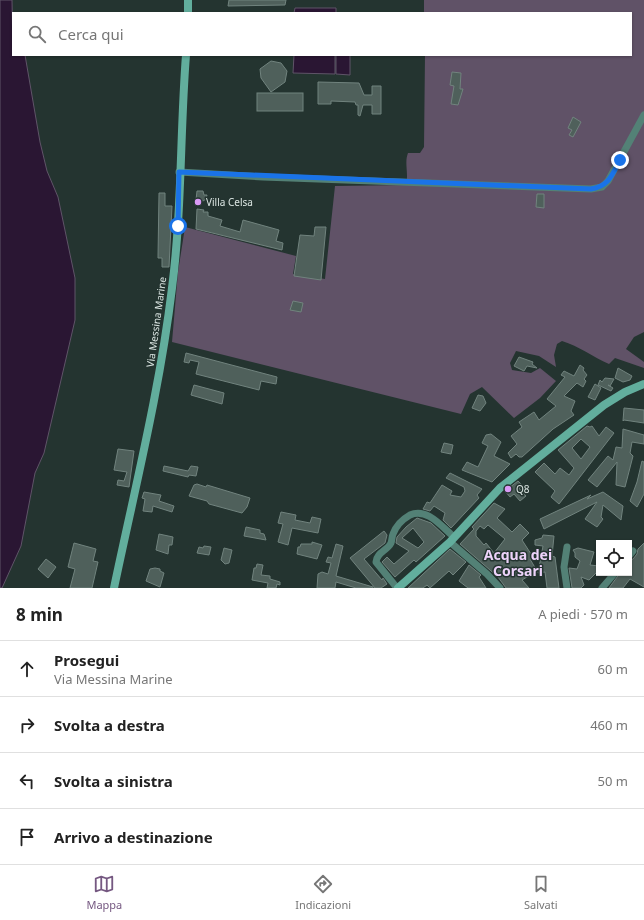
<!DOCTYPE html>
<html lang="it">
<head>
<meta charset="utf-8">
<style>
  :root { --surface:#fff; --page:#f2f2f2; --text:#222; --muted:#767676; --line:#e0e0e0; --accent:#755881 }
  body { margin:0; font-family:"Noto Sans",sans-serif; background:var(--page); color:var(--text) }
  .controls { position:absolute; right:12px; bottom:12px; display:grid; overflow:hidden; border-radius:0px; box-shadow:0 1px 3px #0004 }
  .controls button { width:36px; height:36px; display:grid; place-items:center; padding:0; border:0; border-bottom:1px solid var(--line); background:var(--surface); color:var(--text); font:20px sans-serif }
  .stop { position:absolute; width:12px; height:12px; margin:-9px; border:3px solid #1a73e8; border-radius:50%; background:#fff }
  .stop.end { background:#1a73e8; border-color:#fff; box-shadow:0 1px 4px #0008 }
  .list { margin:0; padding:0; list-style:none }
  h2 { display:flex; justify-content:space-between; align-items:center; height:52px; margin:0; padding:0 16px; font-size:17px }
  h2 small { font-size:13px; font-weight:400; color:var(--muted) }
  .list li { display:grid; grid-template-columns:26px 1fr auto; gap:12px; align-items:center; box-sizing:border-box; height:56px; padding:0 16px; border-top:1px solid var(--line) }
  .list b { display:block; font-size:15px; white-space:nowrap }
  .list p { margin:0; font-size:13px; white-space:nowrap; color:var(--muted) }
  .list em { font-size:13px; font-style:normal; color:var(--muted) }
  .icon { flex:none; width:22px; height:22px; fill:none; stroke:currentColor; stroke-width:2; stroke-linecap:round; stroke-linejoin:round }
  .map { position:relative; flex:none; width:644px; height:588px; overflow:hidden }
  .search { position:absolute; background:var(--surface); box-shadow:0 1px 3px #0004; left:12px; right:12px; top:12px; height:44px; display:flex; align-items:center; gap:10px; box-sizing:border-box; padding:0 14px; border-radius:0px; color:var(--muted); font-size:15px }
  .sheet { height:276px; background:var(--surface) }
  nav { display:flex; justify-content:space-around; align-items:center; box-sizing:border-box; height:56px; border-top:1px solid var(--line); background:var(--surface); font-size:11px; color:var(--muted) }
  nav a { display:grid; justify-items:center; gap:2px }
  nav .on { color:var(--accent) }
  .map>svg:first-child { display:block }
</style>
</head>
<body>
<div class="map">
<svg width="644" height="588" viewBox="0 0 644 588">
  <rect width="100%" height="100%" fill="#243430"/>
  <path fill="#605267" d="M424 0H644V332L634 337 626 349 644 362V368L615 358 609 364C593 357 579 346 562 341L557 344 554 355 556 367 539 356 516 351 510 363 512 370 531 373 540 368 556 381 540 398 514 418 482 387 470 394 461 414 172 342 178 272 185 227 296 256 293 274 325 279 335 186 406 185C409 174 404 163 408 153H420L424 147 425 55H631V13H424Z"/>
  <g fill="#2a1633" stroke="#5f5468">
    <polygon points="0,0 12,0 13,55 25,55 40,142 47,171 58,197 75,278 75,320 44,453 35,473 21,546 2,588 0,588"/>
    <polygon points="295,8 336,8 336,13 294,13"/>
    <polygon points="294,55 335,55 335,74 293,73"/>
    <polygon points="336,55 350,55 350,75 336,74"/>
  </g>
  <g fill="#4f605b" stroke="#71837e" fill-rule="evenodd">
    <polygon points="229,0 286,0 285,5 228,6"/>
    <polygon points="271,61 281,63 287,71 285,82 271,92 261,78 260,69"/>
    <polygon points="452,72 461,73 460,89 463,89 458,105 451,104 454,86 450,85"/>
    <polygon points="318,82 359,83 364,95 372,95 372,86 381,86 381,114 372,114 372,105 363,105 360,116 358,115 358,105 356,105 355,102 331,101 331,104 318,104"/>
    <rect x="257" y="93" width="46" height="18"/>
    <polygon points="573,117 581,122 573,137 569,135 572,130 568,128"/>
    <polygon points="197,191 203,191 204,195 207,195 206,199 203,201 196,200"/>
    <polygon points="159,193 165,193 165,206 172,206 169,267 162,267 162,258 158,258"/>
    <polygon points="537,194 544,194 544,208 536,207"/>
    <polygon points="197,209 204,210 203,212 208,212 208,216 222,220 220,226 240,232 243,220 279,230 276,241 283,243 282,250 196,229"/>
    <polygon points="315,227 326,227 321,280 294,276 300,235 314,236"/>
    <polygon points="293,301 303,303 301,312 290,310"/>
    <polygon points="186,353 277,377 276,384 261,381 259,390 196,374 199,362 190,360 189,363 184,362"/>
    <polygon points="519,357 533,362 532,364 537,368 527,366 524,371 514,366"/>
    <polygon points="580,365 584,368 583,370 587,375 584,379 586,381 583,387 577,383 564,396 575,401 571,411 574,415 553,429 522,457 519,457 516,454 511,458 508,453 517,444 511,436 522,427 519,422 534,412 539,420 556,406 547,399 565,377 561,375 564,371 574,376"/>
    <polygon points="618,368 632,376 630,380 623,382 615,378"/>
    <polygon points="605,378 614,379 610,386 608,385 613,388 611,391 598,385 600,380 602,382"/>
    <polygon points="595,384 601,388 595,400 588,397"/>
    <polygon points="194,385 224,393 222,404 191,395"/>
    <polygon points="478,395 483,396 486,403 480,411 472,408"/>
    <polygon points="624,408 644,410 644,423 624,420 623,421"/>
    <path d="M587 426 590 427 592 426 599 436 606 427 614 433 559 504 551 497 555 491 535 472 544 463 555 474 560 468 569 475 574 468 558 450ZM581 439 590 447 581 459 572 448Z"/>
    <polygon points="623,429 644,435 644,444 632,442 630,453 633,456 625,487 616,485 617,462 597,487 588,480 608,456 613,460 616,447 622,448"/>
    <polygon points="491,434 501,442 494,456 510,464 492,482 462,470 467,462 478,467 488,446 482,443 486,435"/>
    <polygon points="444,443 453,445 451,454 441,452"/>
    <polygon points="118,449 134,451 129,487 117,485 118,480 124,481 127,472 114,470"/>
    <polygon points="642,461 644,462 644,494 637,507 630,501 637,482"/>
    <polygon points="164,466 188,471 191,466 198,467 196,476 189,475 188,477 163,471"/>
    <polygon points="450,473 482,489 477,495 479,498 451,528 443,520 445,513 434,506 430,511 423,509 427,502 430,503 442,485 452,491 450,495 461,497 465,491 464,487 446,478"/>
    <polygon points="518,481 523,486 519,488 526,496 520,501 514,494 510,497 505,491"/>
    <polygon points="197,484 206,487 207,485 250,498 247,507 242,513 209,504 207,501 189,496 194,485"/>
    <polygon points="144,492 161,495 159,501 174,506 172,512 153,506 152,512 143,511 145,499 142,498"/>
    <polygon points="603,492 623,506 621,520 603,505 601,517 603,519 597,527 585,519 597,502 544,529 540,519 591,495 587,499"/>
    <path d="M494 503 505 509 497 518 512 532 520 524 529 533 522 540 533 557 530 559 537 571 522 580 529 588H506L498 577 460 544 474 529 472 527ZM488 525 505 539 494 553 486 543 484 545 476 536V531L480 526 484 529Z"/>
    <polygon points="281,512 296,515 295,520 310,523 312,517 321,519 318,533 292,528 288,545 278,542 283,524 278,523"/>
    <path d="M417 518 431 523 445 536 416 562 414 560 395 577 382 562 387 557 394 564 409 551 396 543 397 537 406 527ZM413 528 424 542 418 548 402 538Z"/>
    <polygon points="246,527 260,530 260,533 264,534 266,540 244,536"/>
    <polygon points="384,531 387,535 385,543 364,559 382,580 383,578 387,584 381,588 375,588 350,558"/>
    <polygon points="159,534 173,537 172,545 169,545 168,554 156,550"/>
    <polygon points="543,535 554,536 552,556 555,557 559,588 547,588 545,572 538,573 543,546 535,545 535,540 542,538"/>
    <polygon points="312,542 322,545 317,559 297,554 298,547 300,547 301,544 312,544"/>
    <polygon points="74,543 96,549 93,561 98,562 92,588 70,588 75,569 68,567"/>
    <polygon points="644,543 644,587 630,579 623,588 609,588 620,573 629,573 629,561 633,559 637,554 638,549"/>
    <polygon points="336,544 343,546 336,576 373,587 373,588 356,588 336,582 335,588 317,588 318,574 322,572 328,574 331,563 326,562 328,557 332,558"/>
    <polygon points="204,546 211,547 209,555 197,553 199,547 203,548"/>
    <polygon points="224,548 232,550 229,563 225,564 221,560"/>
    <polygon points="578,548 594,552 590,565 599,566 599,570 589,580 581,577 584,585 581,588 572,588 569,568 577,569 580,561 575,557 575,553 573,550"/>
    <polygon points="450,549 466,562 453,575 449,571 430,588 427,585 423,588 408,588"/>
    <polygon points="46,559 56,567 48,578 38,569"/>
    <polygon points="257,564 263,565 261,575 270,576 270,579 280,582 280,585 277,584 276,588 267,588 268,583 252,580 254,568 256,568"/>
    <polygon points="469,565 481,575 479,577 486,588 468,588 459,581"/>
    <polygon points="155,568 160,569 160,571 164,573 160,587 146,581 150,569"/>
  </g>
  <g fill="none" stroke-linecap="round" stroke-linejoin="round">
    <g stroke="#538176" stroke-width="7">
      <polyline points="179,172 263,177 591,189 602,187 608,181 644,115"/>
      <polyline points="450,542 487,574 500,588"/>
      <polyline points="629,556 633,551"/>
      <path d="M397 588 376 562C377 552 387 551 391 543 392 540 392 536 393 534 396 526 403 519 410 515 427 507 442 527 454 537"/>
      <polyline points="567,588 564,567 567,547"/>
      <polyline points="602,588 615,573"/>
    </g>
    <g stroke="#62ae9d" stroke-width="8">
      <polyline points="188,13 188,0"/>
      <path d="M114 588C135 488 160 389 172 288 182 211 180 132 186 55"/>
      <polyline points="398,588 450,542 500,488 604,405 625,392 644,384"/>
    </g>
  </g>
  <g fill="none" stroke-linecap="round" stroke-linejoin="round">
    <path stroke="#1a73e8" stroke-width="5" d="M178 226 179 172 591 189C609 186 612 175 620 160"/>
  </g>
  <g fill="#da9af6" stroke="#243430" stroke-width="1.5">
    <circle cx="198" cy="202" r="4"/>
    <circle cx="508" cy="489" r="4"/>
  </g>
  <g text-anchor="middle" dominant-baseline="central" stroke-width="3" stroke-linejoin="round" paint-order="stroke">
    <g font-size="10" fill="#dbe5e2" stroke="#243430" text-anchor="start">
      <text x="206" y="202">Villa Celsa</text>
      <text x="516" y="489">Q8</text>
    </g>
    <g font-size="10" fill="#dbe5e2" stroke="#243430">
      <text transform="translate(156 322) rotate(-82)">Via Messina Marine</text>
    </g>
    <g font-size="14" font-weight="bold" fill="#edd3fa" stroke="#243430">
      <text x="518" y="554">Acqua dei<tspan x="518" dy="16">Corsari</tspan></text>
    </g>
  </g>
</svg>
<div class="controls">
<button><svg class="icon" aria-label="locate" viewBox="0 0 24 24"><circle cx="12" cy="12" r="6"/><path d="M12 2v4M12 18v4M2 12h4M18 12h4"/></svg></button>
</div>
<div class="stop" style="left:178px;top:226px"></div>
<div class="stop end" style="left:620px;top:160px"></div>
<div class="search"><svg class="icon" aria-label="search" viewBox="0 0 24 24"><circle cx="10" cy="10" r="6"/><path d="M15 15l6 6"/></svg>Cerca qui</div>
</div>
<section class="sheet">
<h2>8 min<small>A piedi · 570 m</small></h2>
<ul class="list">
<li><svg class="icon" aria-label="ahead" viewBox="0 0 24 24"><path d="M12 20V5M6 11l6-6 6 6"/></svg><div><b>Prosegui</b><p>Via Messina Marine</p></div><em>60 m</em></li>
<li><svg class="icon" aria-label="right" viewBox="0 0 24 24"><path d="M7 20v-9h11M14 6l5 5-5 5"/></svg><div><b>Svolta a destra</b></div><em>460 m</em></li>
<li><svg class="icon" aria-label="left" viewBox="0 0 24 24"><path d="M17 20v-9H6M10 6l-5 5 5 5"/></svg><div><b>Svolta a sinistra</b></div><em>50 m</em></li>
<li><svg class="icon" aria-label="arrive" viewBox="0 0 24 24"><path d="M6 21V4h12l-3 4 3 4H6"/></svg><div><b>Arrivo a destinazione</b></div></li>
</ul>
</section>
<nav>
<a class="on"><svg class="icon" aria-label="map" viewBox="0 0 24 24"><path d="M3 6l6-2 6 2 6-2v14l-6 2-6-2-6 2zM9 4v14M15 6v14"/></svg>Mappa</a>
<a><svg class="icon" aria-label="directions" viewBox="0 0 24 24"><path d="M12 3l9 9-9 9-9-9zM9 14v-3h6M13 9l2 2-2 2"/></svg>Indicazioni</a>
<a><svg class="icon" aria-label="saved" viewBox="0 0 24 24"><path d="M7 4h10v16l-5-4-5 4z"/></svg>Salvati</a>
</nav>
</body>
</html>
